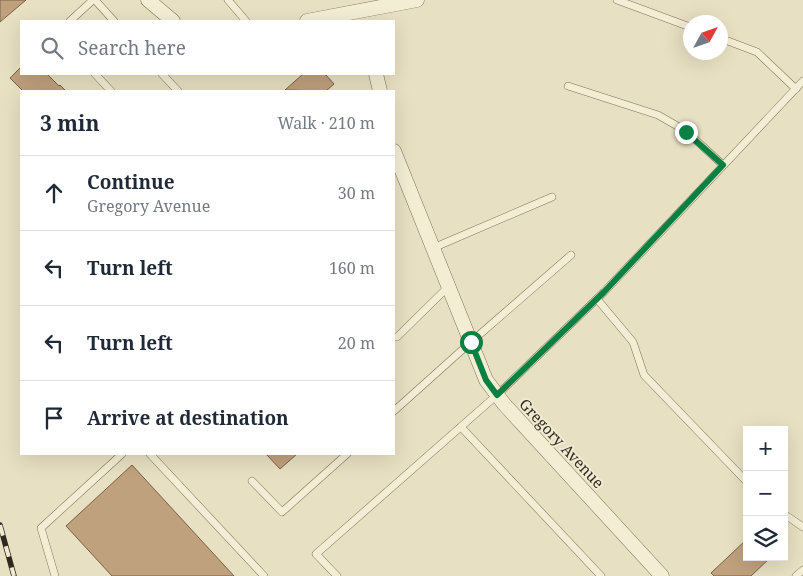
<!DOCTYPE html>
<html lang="en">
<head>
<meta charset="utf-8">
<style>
  :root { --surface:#fff; --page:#f6f6f7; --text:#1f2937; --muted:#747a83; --line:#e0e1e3 }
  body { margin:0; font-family:"Noto Serif",serif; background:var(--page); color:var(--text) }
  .controls { position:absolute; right:15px; bottom:15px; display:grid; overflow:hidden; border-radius:0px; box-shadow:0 5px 20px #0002 }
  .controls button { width:45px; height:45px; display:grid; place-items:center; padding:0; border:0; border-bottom:1px solid var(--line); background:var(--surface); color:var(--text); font:25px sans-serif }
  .compass { position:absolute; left:683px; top:15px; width:45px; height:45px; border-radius:50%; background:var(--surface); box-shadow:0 5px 20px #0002; rotate:50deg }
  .stop { position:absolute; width:15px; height:15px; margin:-11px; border:4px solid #0b8043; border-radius:50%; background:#fff }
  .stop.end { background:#0b8043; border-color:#fff; box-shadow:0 1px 5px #0008 }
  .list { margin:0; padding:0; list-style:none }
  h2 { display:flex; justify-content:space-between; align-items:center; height:65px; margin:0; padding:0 20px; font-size:21px }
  h2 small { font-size:16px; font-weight:400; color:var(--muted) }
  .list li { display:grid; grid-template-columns:32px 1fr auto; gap:15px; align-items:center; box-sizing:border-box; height:75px; padding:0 20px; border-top:1px solid var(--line) }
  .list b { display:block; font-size:19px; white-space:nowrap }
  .list p { margin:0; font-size:16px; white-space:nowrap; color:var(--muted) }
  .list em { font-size:16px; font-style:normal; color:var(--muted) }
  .icon { flex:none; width:28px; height:28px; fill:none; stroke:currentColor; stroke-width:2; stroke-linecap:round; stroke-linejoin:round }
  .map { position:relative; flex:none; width:803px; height:576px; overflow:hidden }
  .search { position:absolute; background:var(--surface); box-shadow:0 5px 20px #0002; left:20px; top:20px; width:375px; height:55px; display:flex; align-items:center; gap:12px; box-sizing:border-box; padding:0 18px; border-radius:0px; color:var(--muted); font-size:19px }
  .panel { position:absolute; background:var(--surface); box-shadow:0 5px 20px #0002; left:20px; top:90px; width:375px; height:365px; border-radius:0px }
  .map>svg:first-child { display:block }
</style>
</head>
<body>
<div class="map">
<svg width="803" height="576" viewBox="0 0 803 576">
  <rect width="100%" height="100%" fill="#e7e0c2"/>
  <g fill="#c0a17d" stroke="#7a6045">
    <polygon points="0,0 26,0 0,22"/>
    <polygon points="21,67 21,74 47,74 59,86 60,85 66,91 23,91 10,78"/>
    <polygon points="303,74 325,74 334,84 326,91 285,90"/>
    <polygon points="266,454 297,454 280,469"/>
    <polygon points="132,465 234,576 112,576 66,526"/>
    <polygon points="747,539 747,557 771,557 751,576 714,576 711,573"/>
  </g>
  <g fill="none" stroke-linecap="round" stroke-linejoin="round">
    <g stroke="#7e725c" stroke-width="8">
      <g id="service">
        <polyline points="95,0 114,21"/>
        <polyline points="228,0 246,21"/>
        <polyline points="617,0 690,27"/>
        <polyline points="70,21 93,0"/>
        <polyline points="720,38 757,52 796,89"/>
        <polyline points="95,74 111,91"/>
        <polyline points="162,74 178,91"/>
        <polyline points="568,86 658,115 686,131 723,165"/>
        <polyline points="433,248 552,197"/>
        <polyline points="597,299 633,342 644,375 747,482"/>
        <polyline points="397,337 448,287"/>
        <polyline points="394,411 471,342 571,255"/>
        <polyline points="461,427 601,576"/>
        <polyline points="150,454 264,576"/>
        <polyline points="252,481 282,512 347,454"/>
        <polyline points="784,514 803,527"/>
        <polyline points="55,576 41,528 122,454"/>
        <polyline points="337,576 316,554 497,395 604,292 803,81"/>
        <polyline points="796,576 803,570"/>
      </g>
    </g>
    <g stroke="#7e725c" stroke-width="15">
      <g id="minor">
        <polyline points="148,0 173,21"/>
        <polyline points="307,21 417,0"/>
        <polyline points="376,74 380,91"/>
        <polyline points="394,151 486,380 504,404 662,576"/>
      </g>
    </g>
    <use href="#service" stroke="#f3edd4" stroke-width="7"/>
    <use href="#minor" stroke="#f3edd4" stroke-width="14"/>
    <g stroke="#30291e" stroke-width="5.5">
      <polyline id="rail" points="0,525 14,576"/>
    </g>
    <use href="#rail" stroke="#efead1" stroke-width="4" stroke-dasharray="11" stroke-linecap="butt"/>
  </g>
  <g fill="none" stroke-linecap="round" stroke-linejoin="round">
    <polyline stroke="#0b8043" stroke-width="6" points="471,342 486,380 497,395 604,292 723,165 686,132"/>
  </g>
  <g text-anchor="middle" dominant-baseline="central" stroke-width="4" stroke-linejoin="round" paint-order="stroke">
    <g font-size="15" fill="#30291e" stroke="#efead1">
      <text transform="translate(562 443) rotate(47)">Gregory Avenue</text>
    </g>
  </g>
</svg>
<div class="controls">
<button>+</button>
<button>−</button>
<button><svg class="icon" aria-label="layers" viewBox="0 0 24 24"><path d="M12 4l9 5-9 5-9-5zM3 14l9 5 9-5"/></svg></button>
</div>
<svg class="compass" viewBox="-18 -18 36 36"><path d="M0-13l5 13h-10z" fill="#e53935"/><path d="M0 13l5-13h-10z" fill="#747a83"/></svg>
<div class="stop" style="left:471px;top:342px"></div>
<div class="stop end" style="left:686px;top:132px"></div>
<div class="search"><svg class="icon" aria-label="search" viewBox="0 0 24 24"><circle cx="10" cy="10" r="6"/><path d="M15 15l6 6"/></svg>Search here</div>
<section class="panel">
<h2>3 min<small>Walk · 210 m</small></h2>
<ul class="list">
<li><svg class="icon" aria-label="ahead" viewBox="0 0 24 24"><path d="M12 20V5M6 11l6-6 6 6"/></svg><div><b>Continue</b><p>Gregory Avenue</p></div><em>30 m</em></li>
<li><svg class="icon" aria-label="left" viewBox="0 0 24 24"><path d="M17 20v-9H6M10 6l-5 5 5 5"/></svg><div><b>Turn left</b></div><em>160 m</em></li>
<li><svg class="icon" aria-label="left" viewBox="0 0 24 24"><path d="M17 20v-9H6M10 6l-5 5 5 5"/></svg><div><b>Turn left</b></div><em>20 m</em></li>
<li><svg class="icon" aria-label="arrive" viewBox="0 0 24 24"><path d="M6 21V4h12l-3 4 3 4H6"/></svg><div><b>Arrive at destination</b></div></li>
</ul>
</section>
</div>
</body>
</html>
